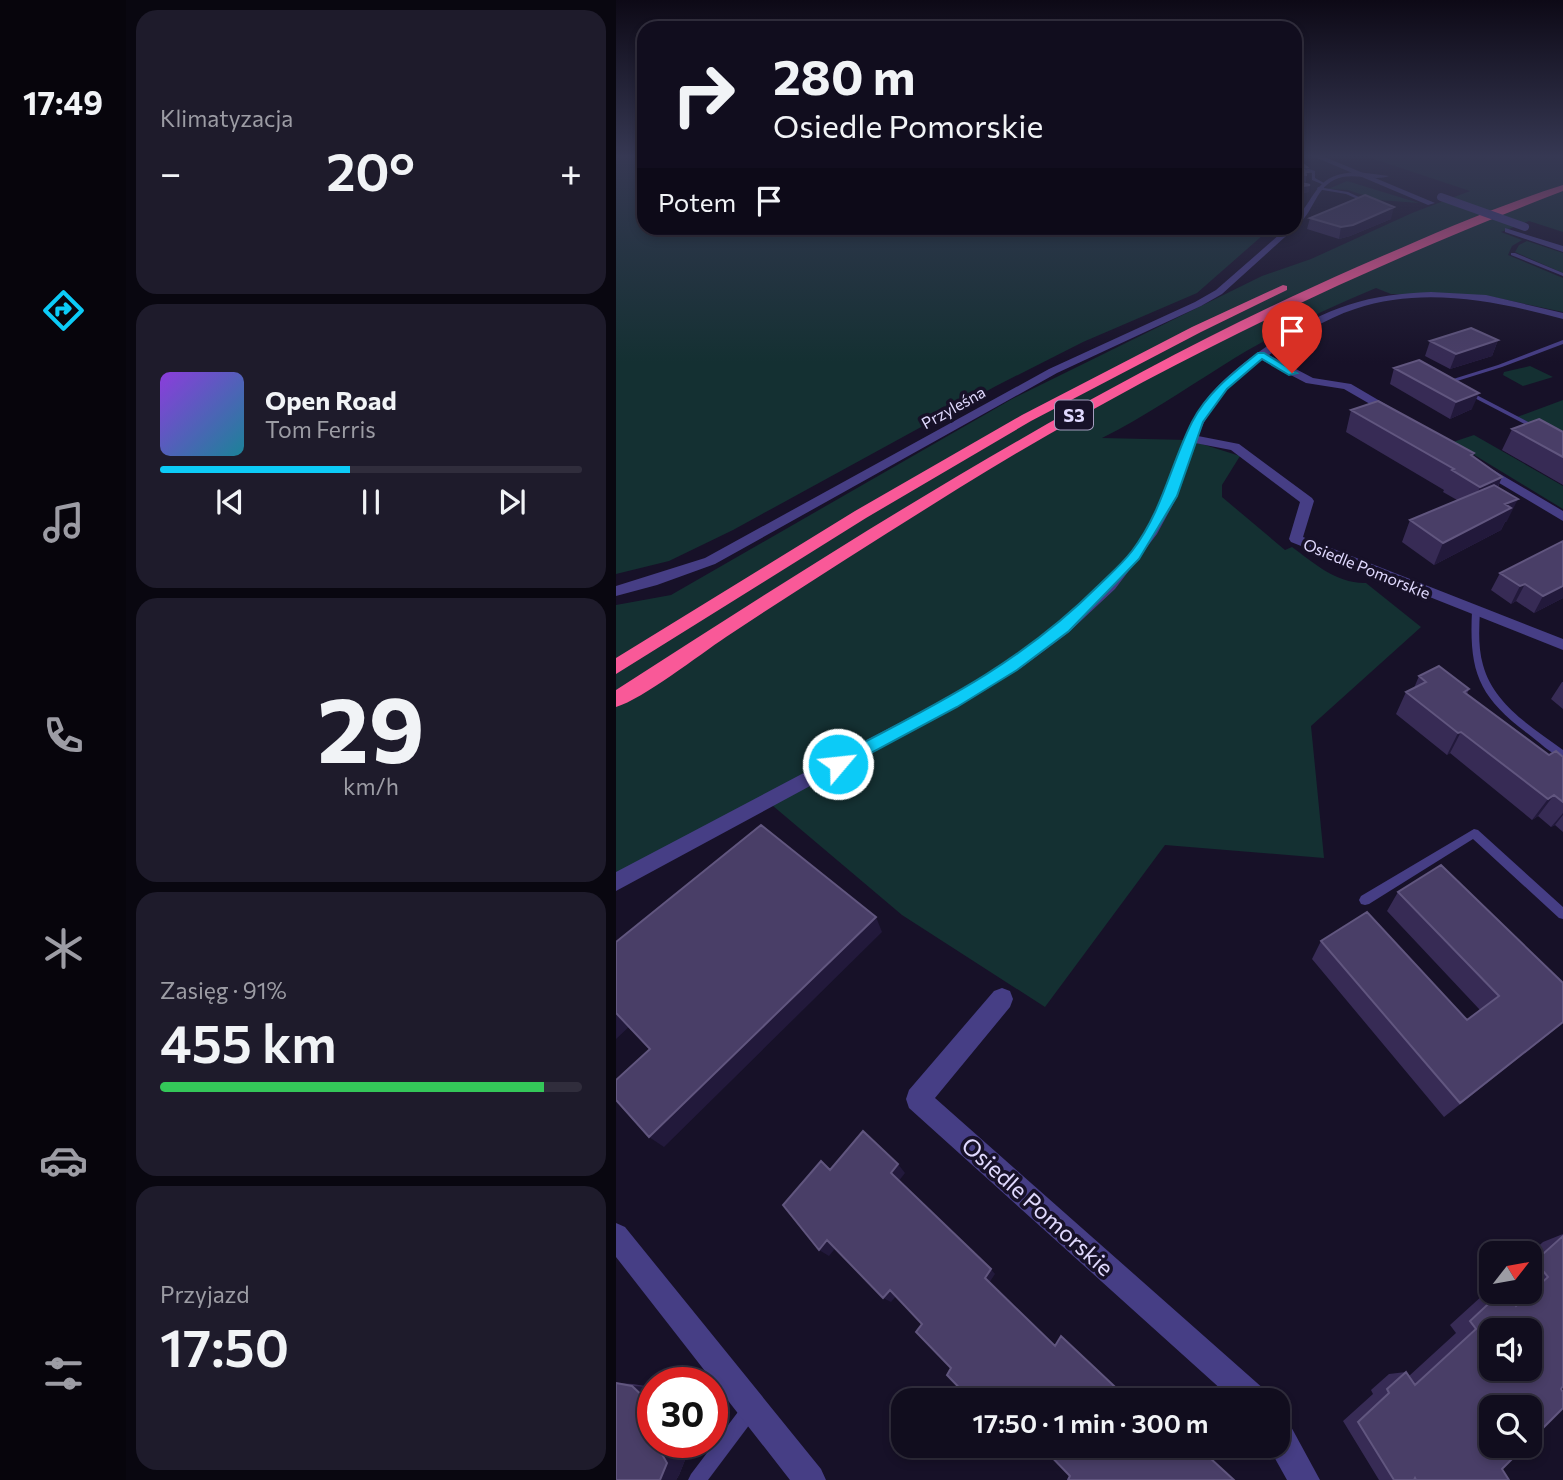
<!DOCTYPE html>
<html lang="pl">
<head>
<meta charset="utf-8">
<style>
	body { margin:0; font-family:Commissioner,sans-serif; background:#1e1b2b; color:#f1f3f6; height:100vh; display:flex; flex-direction:column; font-size:26px; white-space:nowrap }
	* { box-sizing:border-box; margin:0 }
	p { font-size:23px; color:#9c9ca4 }
	.icon { flex:none; width:38px; height:38px; fill:none; stroke:currentColor; stroke-width:2; stroke-linecap:round; stroke-linejoin:round }
	.map { position:relative; flex:1; overflow:hidden }
	.details { display:flex; flex-direction:column; gap:10px; padding:10px; background:#090710; width:490px }
	.details>* { flex:none }
	.hud { position:absolute; left:21px; top:21px; width:665px; height:214px; border-radius:21px; box-shadow:0 4px 10px #0003,0 0 0 2px #302d3c; background:#110d1e; color:#f1f3f6; overflow:hidden }
	.needle { width:46px; rotate:59deg }
	.buttons { position:absolute; left:863px; top:1241px; display:grid; gap:14px }
	.buttons a { display:grid; place-items:center; width:63px; height:63px; border-radius:14px; background:#110d1e; box-shadow:0 4px 10px #0003,0 0 0 2px #302d3c; font-size:35px }
	.speed { position:absolute; left:21px; top:1367px; display:flex; gap:14px; font-size:35px; font-weight:700; text-align:center }
	.speed>* { display:grid; place-content:center; width:91px; height:91px; border-radius:50%; background:#110d1e; box-shadow:0 4px 10px #0003,0 0 0 2px #302d3c; line-height:1 }
	.speed .limit { border:10px solid #d22; background:#fff; color:#111 }
	.pin { position:absolute; display:grid; place-items:center; width:60px; height:60px; color:#fff; margin:-72px -30px; border-radius:50% 50% 50% 0; rotate:-45deg; box-shadow:0 0 7px #0007 }
	.pin .icon { rotate:45deg }
	.me { position:absolute; width:77px; margin:-38px; rotate:62deg; stroke-linejoin:round; filter:drop-shadow(0 0 5px #0008) }
	.turn { display:flex; align-items:center; gap:24px; height:147px; padding:0 21px; font-size:32px }
	.turn .icon { width:91px; height:91px; stroke-width:2.5 }
	.turn b { display:block; font-size:49px; line-height:60px }
	.then { display:flex; align-items:center; height:66px; padding:0 21px; background:#0003; gap:14px; font-size:26px }
	.big { font-size:52px; font-weight:600; line-height:1.1 }
	.details .widget { flex:1; display:flex; flex-direction:column; justify-content:center; gap:10px; min-width:0; padding:0 24px; border-radius:21px; background:#1e1b2b }
	.details .dial { align-items:center; gap:0 }
	.dial b { font-size:91px; line-height:1 }
	.song { display:flex; align-items:center; gap:21px }
	.cover { width:84px; height:84px; border-radius:10px; background:linear-gradient(135deg,hsl(270 70% 55%),hsl(190 70% 35%)) }
	.played { height:7px; border-radius:4px; background:linear-gradient(90deg,#0ccbf7 45%,#302d3c 45%) }
	.keys { display:flex; justify-content:space-around; direction:ltr }
	.heat { display:flex; justify-content:space-between; align-items:center; font-size:38px; direction:ltr }
	.charge { height:10px; border-radius:5px; background:linear-gradient(90deg,#34c759 91%,#302d3c 0) }
	.trip { position:absolute; left:275px; top:1388px; width:399px; height:70px; border-radius:21px; background:#110d1e; box-shadow:0 4px 10px #0003,0 0 0 2px #302d3c; font-weight:600; line-height:70px; text-align:center }
	main { display:flex; flex:1; min-height:0 }
	.tabs { display:flex; flex-direction:column; width:126px; justify-content:space-around; align-items:center; background:#07050c; color:#9c9ca4 }
	.tabs .icon { width:49px; height:49px }
	.tabs .on { color:#0ccbf7 }
	.tabs b { font-size:32px; color:#f1f3f6 }
	.map>svg:first-child { display:block }
	.green { fill:#143032 }
	.lines { fill:none; stroke-linecap:round; stroke-linejoin:round }
	.service { fill:#463e85; fill-rule:evenodd }
	.minor { fill:#463e85; fill-rule:evenodd }
	.tertiary { fill:#463e85; fill-rule:evenodd }
	.motorway { fill:#f95998; fill-rule:evenodd }
	.tertiary-bridge { stroke:#463e85; stroke-width:8 }
	.wall { fill:#372b55 }
	.shaded-wall { fill:#22193b }
	.building { fill:#493e67; stroke:#61567f; stroke-width:2; fill-rule:evenodd }
	.route { fill:#0ccbf7; stroke:#0884a1; stroke-width:2 }
	.labels { text-anchor:middle; dominant-baseline:central; stroke-width:7; stroke-linejoin:round; paint-order:stroke }
	.far-street-label { font-size:16px; fill:#e0d9fe; stroke:#171128 }
	.shield { fill:#171128; stroke:#a49dbe; stroke-width:2 }
	.shield-label { font-size:18px; font-weight:bold; fill:#e0d9fe }
	.near-street-label { font-size:23px; fill:#e0d9fe; stroke:#171128 }
</style>
</head>
<body>
<main>
<nav class="tabs">
<b>17:49</b>
<svg class="icon on" aria-label="directions" viewBox="0 0 24 24"><path d="M12 3l9 9-9 9-9-9zM9 14v-3h6M13 9l2 2-2 2"/></svg>
<svg class="icon" aria-label="music" viewBox="0 0 24 24"><path d="M9 18V5l10-2v13"/><circle cx="6" cy="18" r="3"/><circle cx="16" cy="16" r="3"/></svg>
<svg class="icon" aria-label="phone" viewBox="0 0 24 24"><path d="M5 4h4l2 5-3 2q2 4 5 5l2-3 5 2v4C11 20 4 13 5 4z"/></svg>
<svg class="icon" aria-label="climate" viewBox="0 0 24 24"><path d="M12 3v18M4 7l16 10M4 17L20 7"/></svg>
<svg class="icon" aria-label="car" viewBox="0 0 24 24"><path d="M5 17H2v-5l4-1 3-4h7l3 4 3 1v5h-3M9 17h6M6 11h13"/><circle cx="7" cy="17" r="2"/><circle cx="17" cy="17" r="2"/></svg>
<svg class="icon" aria-label="filters" viewBox="0 0 24 24"><path d="M4 7h16M4 17h16"/><circle cx="9" cy="7" r="2"/><circle cx="15" cy="17" r="2"/></svg>
</nav>
<section class="details">
<div class="widget"><p>Klimatyzacja</p>
<div class="heat"><a>−</a><b class="big">20°</b><a>+</a></div>
</div>
<div class="widget">
<div class="song"><i class="cover"></i><div><b>Open Road</b><p>Tom Ferris</p></div></div>
<div class="played"></div>
<div class="keys"><svg class="icon" aria-label="previous" viewBox="0 0 24 24"><path d="M18 5L8 12l10 7zM5 5v14"/></svg><svg class="icon" aria-label="pause" viewBox="0 0 24 24"><path d="M8 5v14M16 5v14"/></svg><svg class="icon" aria-label="next" viewBox="0 0 24 24"><path d="M6 5l10 7-10 7zM19 5v14"/></svg></div>
</div>
<div class="widget dial"><b>29</b><p>km/h</p></div>
<div class="widget"><p>Zasięg · 91%</p><b class="big">455 km</b><div class="charge"></div></div>
<div class="widget"><p>Przyjazd</p><b class="big">17:50</b></div>
</section>
<div class="map">
<svg width="947" height="1480" viewBox="0 0 947 1480">
	<rect width="100%" height="100%" fill="#171128"/>
	<path class="green" d="M0 155H28V228H655L581 293 467 342 380 386 117 530 53 561 0 574Z
		M746 155H947V232L913 221 885 232 906 240 896 246 892 255 947 278V312L872 296 775 294 760 288C707 310 655 335 606 366 566 391 528 417 486 438L573 440 624 456 606 485V497L669 550 676 547C698 563 721 584 750 583L805 627 695 726 708 858 549 845 429 1007 286 915 150 800 0 881V605L55 595 396 399 646 276 695 259 796 213 854 191Z
		M731 181 803 203 762 200 732 190 712 189Z
		M911 241 947 253V273L899 252 903 245Z
		M914 366 937 377 907 386 887 375 888 372Z
		M947 400V439L901 417Z
		M858 435 947 486V509L837 442Z"/>
	<g class="lines">
		<path class="service" d="M690 168 699 171V178L708 183V185L696 180V173L689 170Z
			M702 187 732 192 756 203 753 204 730 194 701 189Z
			M895 253H899L947 273V276L895 255Z
			M947 340V344L886 367 841 381 851 390 922 427V429H918L847 392 834 380 882 365Z
			M860 608 864 611C863 629 862 648 867 665 878 705 916 727 947 750V759C934 753 923 742 911 733 862 696 853 671 856 611Z
			M858 829 862 830 947 907V919L943 918 857 839 753 904 749 905 745 904 743 900 745 896Z
			M134 1402 140 1404 142 1410 140 1416 92 1480H72L75 1474 128 1404Z"/>
		<path class="minor" d="M742 172 773 176C757 182 735 171 718 180 698 190 697 216 679 226V220C703 193 699 174 742 172Z
			M671 228H679L606 294 585 306 441 373 99 564 41 585 0 596V586L89 558 433 369 579 302 600 290Z
			M815 292 870 295 947 313V319C879 301 808 286 739 309 708 319 680 338 653 355L697 378 735 384 781 411V415H773L728 389 690 383 646 360C617 380 595 403 582 436L623 444 696 498 698 501 687 537 947 639V650L675 542 673 539 684 502 615 450 579 443 561 497 541 534 499 589 452 633 405 668 329 713 0 891V872C80 830 159 788 239 746 308 710 378 674 440 627 484 593 524 549 547 498 561 468 566 438 583 410 608 368 685 320 732 305 759 296 787 293 815 292Z
			M867 464 947 511V521L863 471V465Z
			M386 988 394 991 397 999 394 1007 319 1098 649 1390 654 1400H617L293 1108 290 1099 293 1090 378 991Z
			M0 1223 9 1227 205 1469 210 1480H174L0 1257Z
			M662 1419 673 1423 704 1480H671L652 1446H662Z"/>
		<path class="tertiary" d="M694 155H704L819 203 812 205Z
			M889 228 947 246V252L889 232Z"/>
		<path class="motorway" d="M947 185V191C737 272 535 369 343 488 265 537 187 586 110 637 83 655 27 699 0 707V690C239 536 480 382 741 267 808 238 877 207 947 185Z
			M667 285 671 286V290L585 332 415 421 250 518 0 674V658L239 511 406 415 576 327Z"/>
		<path class="tertiary-bridge" d="M825 197 909 227"/>
	</g>
	<path class="wall" d="M679 155 685 162 691 171 690 182 681 181 693 192 679 194Z
		M694 218 775 219 734 236 723 239 691 229Z
		M882 340 876 356 834 369 809 356 814 341Z
		M778 368 856 409 834 419 774 384Z
		M735 410 858 453 857 456 886 477 882 487 891 521 889 522 885 530 818 565 786 542 794 520 841 500 827 492 828 490 730 432Z
		M896 429 947 432V485L886 450Z
		M884 573 947 598 918 613 900 601 895 604 875 590Z
		M803 676 853 689 851 694 933 755 947 757V832L939 825 935 827 922 816 916 820 834 753 831 755 780 714 790 692 798 688Z
		M946 682H947V709L935 699Z
		M782 892 947 1023 828 1117 696 959 705 941 851 1020 864 1010 771 911Z
		M947 1234V1386L886 1469 893 1480H763L727 1421 757 1394 755 1390 773 1374 790 1372 793 1376 840 1333 834 1325 867 1295 881 1292H889L893 1297 899 1292H914V1254L927 1242Z
		M0 1383 17 1384 35 1387 37 1388V1442H58L69 1460 63 1475 60 1480H0Z
		M569 1446H581L618 1480H451L453 1476 567 1451Z"/>
	<path class="shaded-wall" d="M691 167 690 172H692L690 178 691 175H685L684 168Z
		M694 185 693 192 679 194V187Z
		M778 207 775 219 734 236 723 239 725 227Z
		M882 340 876 356 834 369 840 354Z
		M863 393 856 409 834 419 840 402Z
		M886 477 876 499 854 509 864 487Z
		M902 499 891 521 889 522 885 530 818 565 827 543 889 504Z
		M909 584 900 601 895 604 904 586Z
		M947 586V598L918 613 927 596Z
		M845 732 834 753 831 755 842 733Z
		M938 795 922 816 916 820 932 799Z
		M947 813V815L939 825 935 827Z
		M260 917 266 932 48 1147 33 1137Z
		M0 1013 15 1025 0 1039Z
		M282 1164 289 1173 282 1182 275 1173Z
		M211 1240 221 1246 213 1256 203 1250Z
		M375 1269 379 1274 373 1283 369 1278Z
		M274 1290 282 1294 275 1302 267 1298Z
		M16 1386 35 1387 37 1388V1438L34 1433Z
		M39 1442H58L69 1460 63 1475 60 1480H44Z"/>
	<path class="building" d="M679 155 686 158 683 161 691 167 684 168 692 172 685 173 691 175 679 174Z
		M679 181 694 185 679 187Z
		M749 195 778 207 737 225 725 227 694 218Z
		M855 328 882 340 840 354 814 341Z
		M803 360 863 393 840 402 778 368Z
		M762 401 858 453 855 455 886 477 864 487 836 470 838 469 735 410Z
		M923 419 947 432V457L896 429Z
		M878 485 902 499 889 504 895 508 827 543 794 520Z
		M947 541V586L927 596 909 584 904 586 884 573Z
		M823 666 853 689 848 692 933 755 940 751 947 757V802L938 795 932 799 845 732 842 733 790 692 810 682 803 676Z
		M145 825 260 917 33 1137 0 1100V1080L34 1049 0 1013V942Z
		M825 865 947 983V1022L844 1103 705 941 751 912 851 1020 883 996 782 892Z
		M247 1131 282 1164 275 1173 375 1269 369 1278 439 1346 445 1336 513 1400H355L331 1375 335 1368 300 1332 306 1324 274 1290 267 1298 211 1240 203 1250 167 1205 205 1161 214 1170Z
		M947 1236V1386L945 1389 947 1392V1408L914 1441V1407H875V1446H909L886 1469 893 1480H800L799 1478 798 1480H778L742 1422 773 1393 771 1389 790 1372 799 1385 860 1329 854 1321 885 1292H889L900 1306 932 1277 919 1261ZM875 1330H914V1368H875Z
		M0 1383 16 1386 31 1400 36 1421 34 1433 37 1438V1442H39L51 1463 44 1480H0Z
		M425 1446H561L570 1454 574 1446H581L618 1480H452L454 1476Z"/>
	<linearGradient id="sky" x2="0" y2="1"><stop stop-color="#0d0916"/><stop offset="0.43" stop-color="#363853"/><stop offset="1" stop-color="#363853" stop-opacity="0"/></linearGradient>
	<rect width="947" height="363" fill="url(#sky)"/>
	<path class="route" d="M642 353H648L681 373 673 375 646 359 611 389 587 422 561 496 523 559 453 631 401 670 341 707 227 768H216V759C315 707 402 666 482 586 493 575 506 564 516 551 547 510 554 466 576 422 591 393 617 373 642 353Z"/>
	<g class="labels">
		<g class="far-street-label">
			<text transform="translate(337 407) rotate(-29)">Przyleśna</text>
			<text transform="translate(751 568) rotate(22)">Osiedle Pomorskie</text>
		</g>
		<rect class="shield" x="439" y="400.5" width="38" height="29" rx="5"/>
		<g class="shield-label">
			<text x="458" y="415">S3</text>
		</g>
		<g class="near-street-label">
			<text transform="translate(422 1206) rotate(42)">Osiedle Pomorskie</text>
		</g>
	</g>
</svg>
<div class="buttons">
<a><svg class="needle" viewBox="-14 -14 28 28"><path d="M0-13l5 13h-10z" fill="#e53935"/><path d="M0 13l5-13h-10z" fill="#9c9ca4"/></svg></a>
<a><svg class="icon" aria-label="sound" viewBox="0 0 24 24"><path d="M4 9h4l5-4v14l-5-4H4zM17 9q2 3 0 6"/></svg></a>
<a><svg class="icon" aria-label="search" viewBox="0 0 24 24"><circle cx="10" cy="10" r="6"/><path d="M15 15l6 6"/></svg></a>
</div>
<div class="speed"><div class="limit">30</div></div>
<div class="pin" style="left:676px;top:373px;background:#d93025"><svg class="icon" aria-label="arrive" viewBox="0 0 24 24"><path d="M6 21V4h12l-3 4 3 4H6"/></svg></div>
<svg class="me" style="left:222px;top:764px" viewBox="-20 -20 40 40"><circle r="17" fill="#0ccbf7" stroke="#fff" stroke-width="3"/><path d="M0-11L8 9 0 5-8 9z" fill="#fff"/></svg>
<div class="trip">17:50 · 1 min · 300 m</div>
<div class="hud">
<div class="turn"><svg class="icon" aria-label="right" viewBox="0 0 24 24"><path d="M7 20v-9h11M14 6l5 5-5 5"/></svg><div><b>280 m</b>Osiedle Pomorskie</div></div>
<div class="then">Potem<svg class="icon" aria-label="arrive" viewBox="0 0 24 24"><path d="M6 21V4h12l-3 4 3 4H6"/></svg></div>
</div>
</div>
</main>
</body>
</html>
